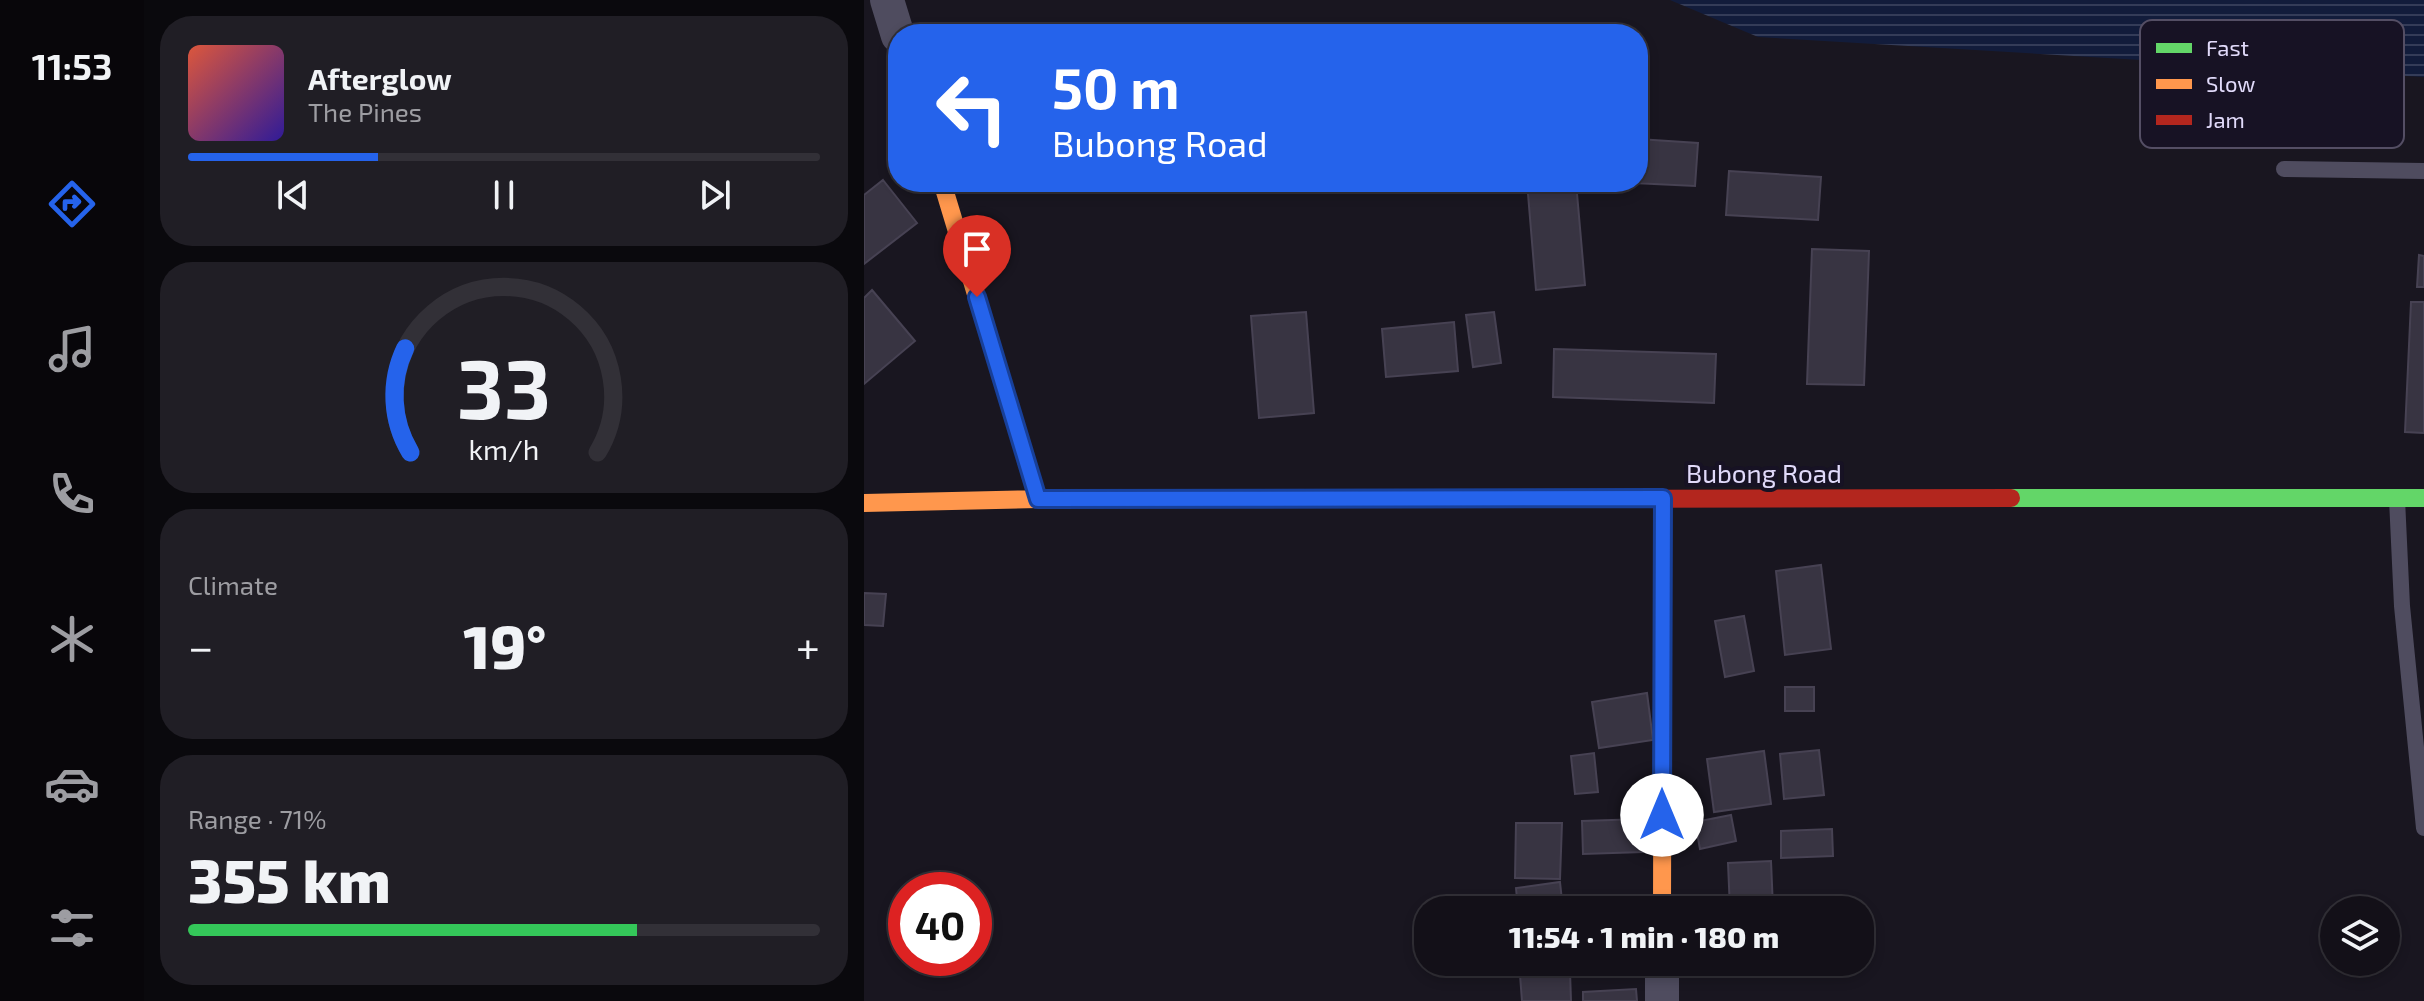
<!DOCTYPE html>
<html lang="en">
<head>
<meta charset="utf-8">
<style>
	body { margin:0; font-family:"Exo 2",sans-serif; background:#201e25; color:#f1f3f6; height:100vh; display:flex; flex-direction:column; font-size:30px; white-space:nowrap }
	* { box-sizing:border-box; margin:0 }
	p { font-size:26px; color:#9d9da2 }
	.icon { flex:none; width:44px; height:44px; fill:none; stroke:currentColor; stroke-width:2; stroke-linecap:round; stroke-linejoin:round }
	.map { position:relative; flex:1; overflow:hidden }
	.panel { display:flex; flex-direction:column; gap:16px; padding:16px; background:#0a090d; width:720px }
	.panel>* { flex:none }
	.hud { position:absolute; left:24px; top:24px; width:760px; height:168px; border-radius:32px; box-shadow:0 4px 12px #0003,0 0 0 2px #323037; background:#2563eb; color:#fff; overflow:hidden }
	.tools { position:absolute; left:1456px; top:896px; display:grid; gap:16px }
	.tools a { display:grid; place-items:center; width:80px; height:80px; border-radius:50%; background:#131018; box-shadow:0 4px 12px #0003,0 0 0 2px #323037; font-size:40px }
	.speed { position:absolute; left:24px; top:872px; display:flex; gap:16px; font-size:40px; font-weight:700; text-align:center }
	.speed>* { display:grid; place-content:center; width:104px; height:104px; border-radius:50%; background:#131018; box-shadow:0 4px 12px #0003,0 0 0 2px #323037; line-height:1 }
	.speed .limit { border:12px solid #d22; background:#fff; color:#111 }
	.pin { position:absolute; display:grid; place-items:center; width:68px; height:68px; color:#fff; margin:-82px -34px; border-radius:50% 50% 50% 0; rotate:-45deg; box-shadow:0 0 8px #0007 }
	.pin .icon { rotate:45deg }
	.me { position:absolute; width:88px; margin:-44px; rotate:0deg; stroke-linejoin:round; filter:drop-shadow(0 0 6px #0008) }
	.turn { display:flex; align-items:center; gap:28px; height:168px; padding:0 32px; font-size:36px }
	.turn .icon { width:104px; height:104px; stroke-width:2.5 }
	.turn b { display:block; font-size:56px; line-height:68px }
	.big { font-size:60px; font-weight:800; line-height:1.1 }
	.panel .card { flex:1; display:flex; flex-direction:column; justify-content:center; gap:12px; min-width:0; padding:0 28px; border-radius:32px; background:#201e25 }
	.panel .dial { align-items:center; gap:0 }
	.dial svg { height:208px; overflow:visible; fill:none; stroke:#323037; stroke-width:7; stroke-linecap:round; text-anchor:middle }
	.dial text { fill:#f1f3f6; stroke:none }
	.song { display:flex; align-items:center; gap:24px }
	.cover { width:96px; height:96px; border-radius:12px; background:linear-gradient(135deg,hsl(10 70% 55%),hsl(250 70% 35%)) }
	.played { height:8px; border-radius:4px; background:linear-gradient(90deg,#2563eb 30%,#323037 30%) }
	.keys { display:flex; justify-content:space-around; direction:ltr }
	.heat { display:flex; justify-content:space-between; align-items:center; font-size:44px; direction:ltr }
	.charge { height:12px; border-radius:6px; background:linear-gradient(90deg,#34c759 71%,#323037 0) }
	.trip { position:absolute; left:550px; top:896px; width:460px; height:80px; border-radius:32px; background:#131018; box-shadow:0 4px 12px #0003,0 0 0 2px #323037; font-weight:800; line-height:80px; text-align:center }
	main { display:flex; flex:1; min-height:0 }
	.dock { display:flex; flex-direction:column; width:144px; justify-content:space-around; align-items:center; background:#08060a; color:#9d9da2 }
	.dock .icon { width:56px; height:56px }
	.dock .selected { color:#2563eb }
	.dock b { font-size:36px; color:#f1f3f6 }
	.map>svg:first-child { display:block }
	.water { fill:url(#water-rules) }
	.building { fill:#383442; stroke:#474253; stroke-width:2 }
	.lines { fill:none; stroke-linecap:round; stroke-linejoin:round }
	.lane { stroke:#4f4c5f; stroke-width:16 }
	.street { stroke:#4f4c5f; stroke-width:34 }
	.fast { stroke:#63d668; stroke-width:18 }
	.slow { stroke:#ff974d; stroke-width:18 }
	.jam { stroke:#b3261e; stroke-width:18 }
	.route-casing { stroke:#184099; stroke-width:20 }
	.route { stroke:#2563eb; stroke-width:14 }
	.labels { text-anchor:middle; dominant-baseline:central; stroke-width:8; stroke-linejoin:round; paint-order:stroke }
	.street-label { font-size:26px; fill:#e1dafa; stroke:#171224 }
	.key { fill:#171224; stroke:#544e64; stroke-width:2 }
	.key-label { font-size:22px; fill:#e1dafa }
</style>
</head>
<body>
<main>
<nav class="dock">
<b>11:53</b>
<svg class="icon selected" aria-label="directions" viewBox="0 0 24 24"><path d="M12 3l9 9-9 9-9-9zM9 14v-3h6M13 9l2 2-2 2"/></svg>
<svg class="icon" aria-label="music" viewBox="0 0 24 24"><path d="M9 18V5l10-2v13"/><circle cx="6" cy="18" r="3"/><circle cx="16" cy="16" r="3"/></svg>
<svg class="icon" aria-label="phone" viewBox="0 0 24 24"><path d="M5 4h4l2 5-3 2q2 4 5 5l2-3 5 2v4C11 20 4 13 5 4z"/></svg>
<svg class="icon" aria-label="climate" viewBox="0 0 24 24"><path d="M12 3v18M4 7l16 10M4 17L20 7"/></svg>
<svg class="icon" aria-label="car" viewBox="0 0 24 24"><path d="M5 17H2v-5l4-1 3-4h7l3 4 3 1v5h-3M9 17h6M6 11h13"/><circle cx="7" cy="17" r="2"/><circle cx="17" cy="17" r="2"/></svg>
<svg class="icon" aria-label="filters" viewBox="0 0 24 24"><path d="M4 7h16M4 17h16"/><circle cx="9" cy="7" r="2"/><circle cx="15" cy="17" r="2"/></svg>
</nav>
<section class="panel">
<div class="card">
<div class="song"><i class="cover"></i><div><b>Afterglow</b><p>The Pines</p></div></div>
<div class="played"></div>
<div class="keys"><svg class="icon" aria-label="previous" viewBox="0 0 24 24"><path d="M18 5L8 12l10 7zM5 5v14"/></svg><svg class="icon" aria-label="pause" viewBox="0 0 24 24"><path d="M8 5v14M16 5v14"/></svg><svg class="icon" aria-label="next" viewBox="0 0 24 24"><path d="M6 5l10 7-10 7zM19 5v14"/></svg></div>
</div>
<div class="card dial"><svg viewBox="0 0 100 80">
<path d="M14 69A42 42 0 1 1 86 69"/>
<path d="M14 69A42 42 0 0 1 12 29" stroke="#2563eb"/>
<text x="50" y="56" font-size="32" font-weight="700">33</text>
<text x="50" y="72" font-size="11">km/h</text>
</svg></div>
<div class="card"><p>Climate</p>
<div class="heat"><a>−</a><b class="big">19°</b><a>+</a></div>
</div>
<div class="card"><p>Range · 71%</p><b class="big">355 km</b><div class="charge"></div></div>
</section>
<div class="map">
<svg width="1560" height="1001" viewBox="0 0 1560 1001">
	<defs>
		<pattern id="water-rules" width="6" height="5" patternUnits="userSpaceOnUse" patternTransform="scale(2)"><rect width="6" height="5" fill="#121c3b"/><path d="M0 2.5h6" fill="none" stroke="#343c58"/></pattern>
	</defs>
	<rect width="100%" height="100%" fill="#191620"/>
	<path class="water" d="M806 0H1560V77L894 37Z"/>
	<path class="building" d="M587 25 654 34H586Z
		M774 139 834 143 831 186 769 183 774 182Z
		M865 171 957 177 954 220 862 215Z
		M19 180 53 223 0 264V195Z
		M663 182H712L721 285 672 290Z
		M948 249 1005 251 1000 385 943 384Z
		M1555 255 1560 256V287H1553Z
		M8 290 51 341 0 384V298Z
		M1547 302H1560V433L1541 432Z
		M442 312 450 413 395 418 387 316Z
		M630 312 637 363 609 367 602 315Z
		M590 322 594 371 522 377 518 329Z
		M690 349 852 354 850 403 689 397Z
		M957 565 967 649 921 655 912 571Z
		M0 593 22 594 19 626 0 625Z
		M880 616 890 671 861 677 851 621Z
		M921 687H950V711H921Z
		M783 693 789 740 735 748 728 702Z
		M955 750 960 795 920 799 916 754Z
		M900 751 907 804 850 812 843 759Z
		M730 753 734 792 711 794 707 756Z
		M867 815 872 841 836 849 831 822Z
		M778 819 779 852 719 854 718 821Z
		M652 823H698L696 879 651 878Z
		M968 829 969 856 917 858V831Z
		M907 861 909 908 866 910 864 863Z
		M696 882 699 910H654L652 888Z
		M651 962H711V965L651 966Z
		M829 962H898V968L830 970Z
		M926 962H958V967L926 968Z
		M706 971 707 1001H658L656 975Z
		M772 989 773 1001H719V992Z"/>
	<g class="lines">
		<path class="lane" d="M1420 169 1560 171
			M1533 499 1538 606 1560 828"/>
		<path class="street" d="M23 0 34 36
			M798 1001V962"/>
		<path class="fast" d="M1147 498H1560"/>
		<path class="slow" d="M78 182 174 499
			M0 503 174 499H626
			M798 910 799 498"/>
		<path class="jam" d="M626 499 1147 498"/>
	</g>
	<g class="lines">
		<defs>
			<path id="route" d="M113 297 174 499 799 498 798 815"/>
		</defs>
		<use href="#route" class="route-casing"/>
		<use href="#route" class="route"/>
	</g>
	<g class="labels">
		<g class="street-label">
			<text x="900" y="472">Bubong Road</text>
		</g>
	</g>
	<rect x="1276" y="20" width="264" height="128" rx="12" class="key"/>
	<rect x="1292" y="43" width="36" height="10" fill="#63d668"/>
	<rect x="1292" y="79" width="36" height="10" fill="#ff974d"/>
	<rect x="1292" y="115" width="36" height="10" fill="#b3261e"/>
	<g class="key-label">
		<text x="1342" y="56">Fast</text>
		<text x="1342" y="92">Slow</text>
		<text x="1342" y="128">Jam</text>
	</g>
</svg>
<div class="tools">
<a><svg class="icon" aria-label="layers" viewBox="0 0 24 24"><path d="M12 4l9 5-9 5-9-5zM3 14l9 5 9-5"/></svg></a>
</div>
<div class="speed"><div class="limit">40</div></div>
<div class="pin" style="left:113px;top:297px;background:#d93025"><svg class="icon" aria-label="arrive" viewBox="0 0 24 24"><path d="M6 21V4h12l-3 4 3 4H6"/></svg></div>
<svg class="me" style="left:798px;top:815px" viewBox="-20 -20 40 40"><circle r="19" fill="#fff"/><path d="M0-13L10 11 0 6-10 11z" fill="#2563eb"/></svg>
<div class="trip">11:54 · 1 min · 180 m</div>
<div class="hud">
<div class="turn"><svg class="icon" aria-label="left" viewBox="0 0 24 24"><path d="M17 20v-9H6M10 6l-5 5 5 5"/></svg><div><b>50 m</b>Bubong Road</div></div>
</div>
</div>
</main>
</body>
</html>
